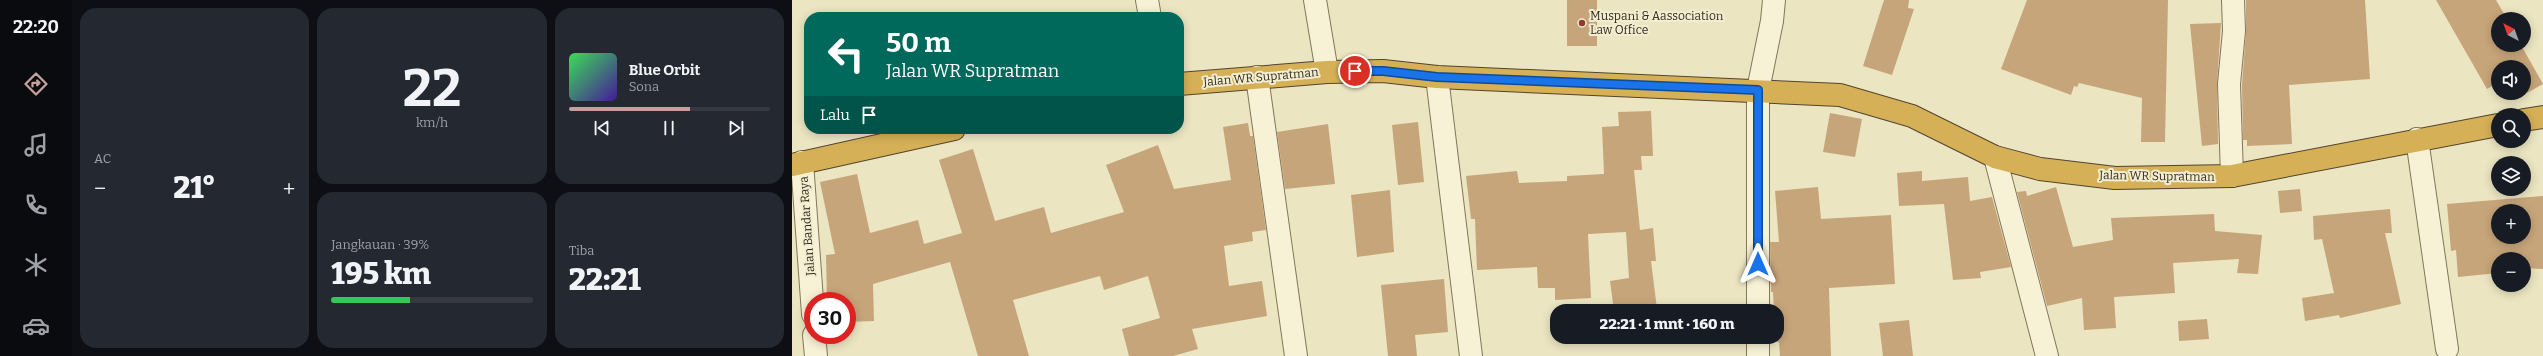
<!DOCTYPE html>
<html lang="id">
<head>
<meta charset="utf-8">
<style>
	body { margin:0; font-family:Bitter,serif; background:#242831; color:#f1f3f6; height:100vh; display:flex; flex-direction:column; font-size:15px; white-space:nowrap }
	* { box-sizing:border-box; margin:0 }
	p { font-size:13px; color:#9ea1a6 }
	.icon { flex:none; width:22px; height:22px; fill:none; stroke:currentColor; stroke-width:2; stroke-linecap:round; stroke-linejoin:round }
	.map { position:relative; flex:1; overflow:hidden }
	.side { display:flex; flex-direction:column; gap:8px; padding:8px; background:#0d0f14; width:720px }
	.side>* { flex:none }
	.banner { position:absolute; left:12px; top:12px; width:380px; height:122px; border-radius:16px; box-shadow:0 2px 10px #0003; background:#00695c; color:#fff; overflow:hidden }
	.needle { width:26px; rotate:319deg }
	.buttons { position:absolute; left:1699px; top:12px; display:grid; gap:8px }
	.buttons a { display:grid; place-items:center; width:40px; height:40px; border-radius:50%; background:#171b24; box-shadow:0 2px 10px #0003; font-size:20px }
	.speed { position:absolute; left:12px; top:292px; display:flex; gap:8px; font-size:20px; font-weight:700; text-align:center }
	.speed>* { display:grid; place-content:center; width:52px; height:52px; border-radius:50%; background:#171b24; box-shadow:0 2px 10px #0003; line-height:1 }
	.speed .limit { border:6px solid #d22; background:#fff; color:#111 }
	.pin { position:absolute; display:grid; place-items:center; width:34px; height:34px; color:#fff; margin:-17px; border:2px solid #fff; border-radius:50%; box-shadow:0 1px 4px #0007 }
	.me { position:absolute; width:44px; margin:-22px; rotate:0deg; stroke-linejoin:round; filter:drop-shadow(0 0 3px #0008) }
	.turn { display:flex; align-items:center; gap:14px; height:84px; padding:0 16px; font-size:18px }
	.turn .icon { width:52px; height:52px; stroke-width:2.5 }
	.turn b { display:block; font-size:28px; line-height:34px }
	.then { display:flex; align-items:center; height:38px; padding:0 16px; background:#0003; gap:8px; font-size:15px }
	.big { font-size:30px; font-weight:800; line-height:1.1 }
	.side .card { flex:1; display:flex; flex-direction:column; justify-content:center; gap:6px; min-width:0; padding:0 14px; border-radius:16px; background:#242831 }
	.side .dial { align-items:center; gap:0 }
	.dial b { font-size:52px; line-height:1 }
	.song { display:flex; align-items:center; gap:12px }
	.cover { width:48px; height:48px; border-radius:6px; background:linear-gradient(135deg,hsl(130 70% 55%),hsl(260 70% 35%)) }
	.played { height:4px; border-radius:2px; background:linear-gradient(90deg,#c5a09c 60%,#363941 60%) }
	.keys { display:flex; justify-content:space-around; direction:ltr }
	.heat { display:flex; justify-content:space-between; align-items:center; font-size:22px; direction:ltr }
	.charge { height:6px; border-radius:3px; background:linear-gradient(90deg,#34c759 39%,#363941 0) }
	.side .tiles { flex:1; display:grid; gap:8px; grid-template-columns:repeat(3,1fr) }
	.card:first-child { grid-row:span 2 }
	.trip { position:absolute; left:758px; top:304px; width:234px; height:40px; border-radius:16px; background:#171b24; box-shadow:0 2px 10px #0003; font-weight:800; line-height:40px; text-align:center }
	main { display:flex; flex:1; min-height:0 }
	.dock { display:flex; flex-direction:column; width:72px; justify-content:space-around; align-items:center; background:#090b0e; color:#9ea1a6 }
	.dock .icon { width:28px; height:28px }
	.dock .current { color:#c5a09c }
	.dock b { font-size:18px; color:#f1f3f6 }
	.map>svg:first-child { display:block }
	.building { fill:#c7a57a; fill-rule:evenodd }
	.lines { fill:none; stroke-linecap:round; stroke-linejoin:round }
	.minor-casing { stroke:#84765a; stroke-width:24 }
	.highway-casing { stroke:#52442f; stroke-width:24 }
	.minor { stroke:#f7f1d5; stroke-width:22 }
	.highway { stroke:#d6b057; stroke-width:22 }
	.route-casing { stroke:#114b97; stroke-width:10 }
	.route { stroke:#1a73e8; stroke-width:7 }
	.poi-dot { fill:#903b2e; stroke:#f3eed1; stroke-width:1.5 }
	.labels { text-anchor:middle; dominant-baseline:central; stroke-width:4; stroke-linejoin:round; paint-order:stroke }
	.poi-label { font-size:12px; fill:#352c1e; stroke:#f3eed1; text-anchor:start }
	.street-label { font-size:12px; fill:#352c1e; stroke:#f3eed1 }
</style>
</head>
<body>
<main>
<nav class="dock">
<b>22:20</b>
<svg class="icon current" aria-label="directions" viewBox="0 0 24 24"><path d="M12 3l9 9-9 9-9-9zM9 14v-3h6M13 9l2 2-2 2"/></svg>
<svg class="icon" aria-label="music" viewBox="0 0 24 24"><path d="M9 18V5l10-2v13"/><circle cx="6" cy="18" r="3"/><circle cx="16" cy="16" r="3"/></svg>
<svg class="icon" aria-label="phone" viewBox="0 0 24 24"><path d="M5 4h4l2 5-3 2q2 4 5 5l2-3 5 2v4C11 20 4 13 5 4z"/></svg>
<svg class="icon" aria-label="climate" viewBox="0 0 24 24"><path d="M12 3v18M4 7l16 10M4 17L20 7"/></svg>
<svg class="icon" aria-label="car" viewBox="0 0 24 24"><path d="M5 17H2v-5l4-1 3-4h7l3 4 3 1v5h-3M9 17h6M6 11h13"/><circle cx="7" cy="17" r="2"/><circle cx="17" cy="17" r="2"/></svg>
</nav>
<section class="side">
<div class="tiles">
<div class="card"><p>AC</p>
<div class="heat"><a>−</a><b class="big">21°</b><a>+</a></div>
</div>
<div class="card dial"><b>22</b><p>km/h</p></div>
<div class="card">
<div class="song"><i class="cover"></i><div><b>Blue Orbit</b><p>Sona</p></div></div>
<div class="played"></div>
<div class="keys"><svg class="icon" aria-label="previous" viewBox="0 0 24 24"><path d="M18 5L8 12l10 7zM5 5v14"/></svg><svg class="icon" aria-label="pause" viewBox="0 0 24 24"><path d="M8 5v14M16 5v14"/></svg><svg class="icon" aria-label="next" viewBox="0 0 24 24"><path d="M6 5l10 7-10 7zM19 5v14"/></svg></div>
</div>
<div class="card"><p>Jangkauan · 39%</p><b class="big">195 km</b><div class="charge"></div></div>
<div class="card"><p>Tiba</p><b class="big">22:21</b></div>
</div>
</section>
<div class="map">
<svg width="1751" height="356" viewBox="0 0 1751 356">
	<rect width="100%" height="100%" fill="#ebe5c2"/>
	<path class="building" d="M775 0H805V46H775Z
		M1092 0H1117L1116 8 1122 9 1100 75 1071 66Z
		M1235 0H1376L1373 142H1349L1350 98 1287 83 1285 87 1282 86 1279 95 1209 69Z
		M1454 0H1573L1578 79 1497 85 1500 144 1455 146V140H1451L1450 84 1454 32Z
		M1644 0H1704L1715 19H1706V45H1729L1751 84 1726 98 1723 93H1732V67H1706V83L1695 89Z
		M1429 23 1425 84 1426 144 1410 146 1398 24Z
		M859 111 861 156H849L850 170H842L848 230 861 228 864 261H859L865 309 822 311 818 281 837 278 834 232 796 234 799 298 763 300V288H746L745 267 685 270 683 219H679L674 176 725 171 727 183 775 181V176L812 174 810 127 827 126 826 112Z
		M1038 113 1070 119 1063 157 1031 152Z
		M626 122 632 182 606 185 600 125Z
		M456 123 458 136H461L474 230 460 232 461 241 432 246 437 286 470 281 475 316 400 329 406 349 381 356H337L330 329 368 318 356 276 312 290 308 276 221 300 237 356H186L158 262 81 284 82 321 55 322V301H35L34 255 43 254 28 182 65 174 78 233 126 220 132 244 170 233 147 160 181 149 203 221 252 207 259 233 332 212 314 165 366 145 382 189 439 180 431 127Z
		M536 124 543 184 493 189 485 132Z
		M1130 171V181L1176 177 1178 201 1200 197 1219 267 1188 272 1189 278 1161 280 1152 204 1107 206 1105 173Z
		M1026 187 1029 219 1099 215 1103 284 1037 288 1039 356H988L987 342H983L982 337H985V311H982L981 292H979L978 242H987L983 191Z
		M1264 187 1281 247 1321 240 1319 218 1422 214 1423 231 1470 235 1466 274 1445 273 1447 259 1381 263 1383 293 1322 297 1324 328 1292 330 1290 298 1255 306 1225 192 1234 191 1235 196Z
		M1508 189 1510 211 1488 213 1486 191Z
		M598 190 602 252 565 257 559 195Z
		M1751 196V269L1732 268V259H1706V273L1666 277 1664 250 1659 251 1655 204ZM1706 211H1732V237H1706Z
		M1598 209 1600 233H1593L1609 304 1548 318 1547 315 1513 321 1510 298 1542 293 1530 239 1522 240 1521 216Z
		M652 279 656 332 623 335 625 356H596L589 285Z
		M1415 319 1417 339 1387 341 1386 321Z
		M1117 320 1121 356H1091L1087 323Z"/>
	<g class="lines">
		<defs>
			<path id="minor" d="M355 0 358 17
				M523 0 535 72
				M465 77 504 356
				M645 77 679 356
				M1625 139 1655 349
				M1203 157 1255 356
				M10 162 21 314
				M1440 176 1437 84 1442 31 1441 0
				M966 311V90L980 21 982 0
				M22 335 24 356
				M966 356V337"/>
			<path id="highway" d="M387 84 535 72 591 71 645 77 1048 95 1120 116 1203 157 1248 169 1323 178 1440 176 1706 125
				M1732 120 1751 117
				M0 165 162 129"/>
		</defs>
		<use href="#minor" class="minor-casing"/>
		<use href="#highway" class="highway-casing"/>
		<use href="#minor" class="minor"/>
		<use href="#highway" class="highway"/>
	</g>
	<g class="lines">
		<defs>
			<path id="route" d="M563 71H591L645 77 966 90V264"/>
		</defs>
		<use href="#route" class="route-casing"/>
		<use href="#route" class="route"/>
	</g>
	<circle class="poi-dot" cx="790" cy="23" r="4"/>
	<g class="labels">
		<g class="poi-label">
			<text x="798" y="16">Muspani &amp; Aassociation<tspan x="798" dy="14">Law Office</tspan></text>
		</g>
		<g class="street-label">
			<text transform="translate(469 77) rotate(-5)">Jalan WR Supratman</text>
			<text transform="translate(1365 176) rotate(1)">Jalan WR Supratman</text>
			<text transform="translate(15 226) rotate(-94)">Jalan Bandar Raya</text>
		</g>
	</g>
</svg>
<div class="buttons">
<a><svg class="needle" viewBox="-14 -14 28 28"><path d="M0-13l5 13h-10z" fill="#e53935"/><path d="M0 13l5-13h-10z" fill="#9ea1a6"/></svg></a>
<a><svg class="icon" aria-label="sound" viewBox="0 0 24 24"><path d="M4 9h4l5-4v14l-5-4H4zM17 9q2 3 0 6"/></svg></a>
<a><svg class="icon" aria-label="search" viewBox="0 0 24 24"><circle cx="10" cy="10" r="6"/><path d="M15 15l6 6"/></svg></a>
<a><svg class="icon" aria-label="layers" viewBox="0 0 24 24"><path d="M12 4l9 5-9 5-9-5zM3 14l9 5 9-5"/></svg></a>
<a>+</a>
<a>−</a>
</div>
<div class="speed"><div class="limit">30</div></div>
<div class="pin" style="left:563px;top:71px;background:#d93025"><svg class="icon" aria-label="arrive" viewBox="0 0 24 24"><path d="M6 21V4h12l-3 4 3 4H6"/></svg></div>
<svg class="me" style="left:966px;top:264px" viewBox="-20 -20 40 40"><path d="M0-17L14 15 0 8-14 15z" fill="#1a73e8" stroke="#fff" stroke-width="4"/></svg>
<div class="trip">22:21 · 1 mnt · 160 m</div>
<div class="banner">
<div class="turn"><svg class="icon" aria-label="left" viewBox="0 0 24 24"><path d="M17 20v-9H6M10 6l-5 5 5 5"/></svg><div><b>50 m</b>Jalan WR Supratman</div></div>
<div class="then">Lalu<svg class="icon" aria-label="arrive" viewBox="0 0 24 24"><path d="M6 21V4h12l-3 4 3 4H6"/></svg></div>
</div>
</div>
</main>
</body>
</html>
